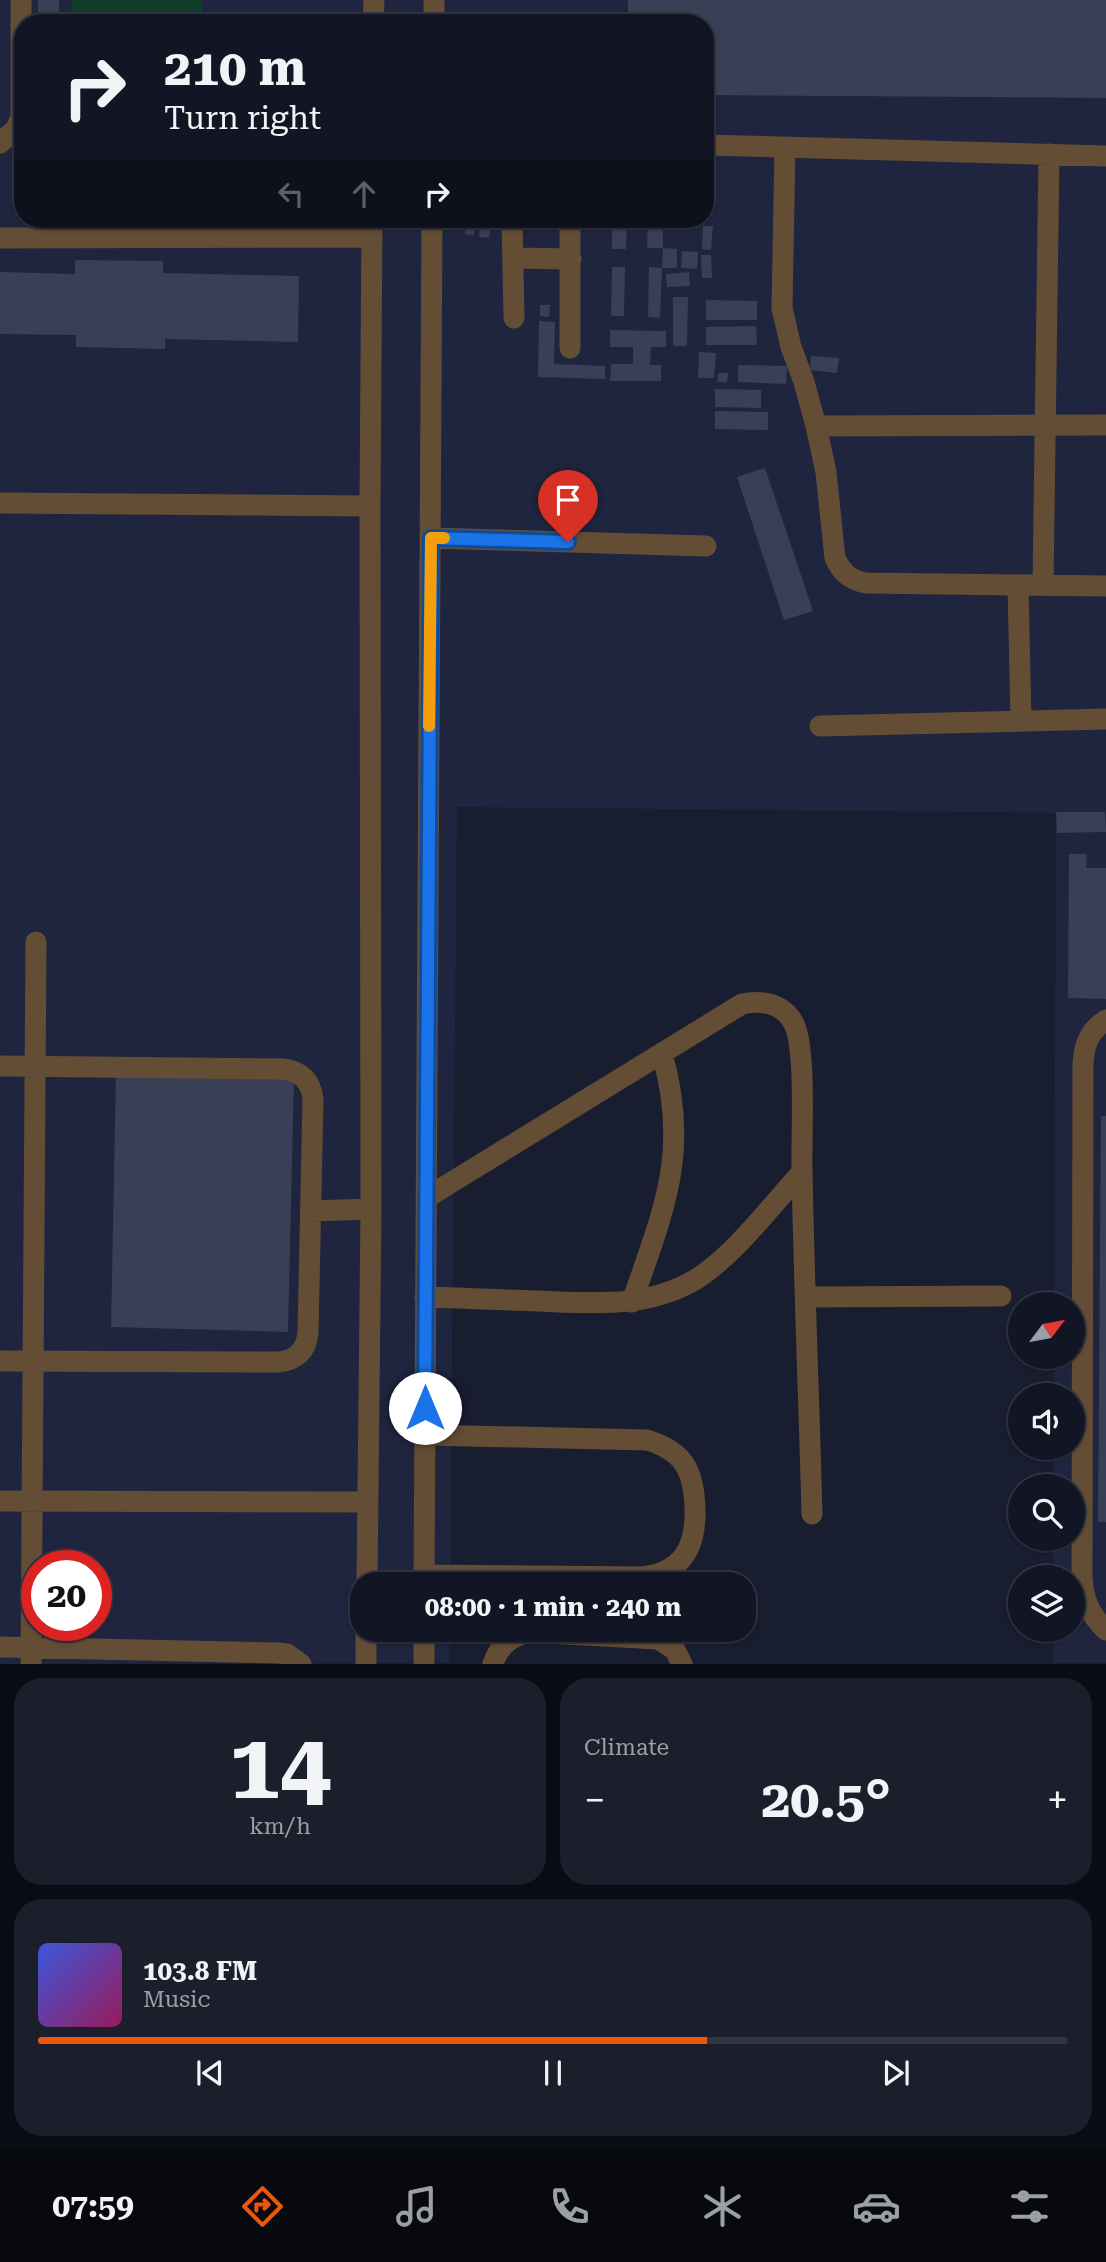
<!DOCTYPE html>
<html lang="en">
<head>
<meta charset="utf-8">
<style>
	body { margin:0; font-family:"Roboto Serif",serif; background:#1b1f2c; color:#f1f3f6; height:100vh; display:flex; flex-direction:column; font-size:26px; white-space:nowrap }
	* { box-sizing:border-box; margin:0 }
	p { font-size:23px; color:#9c9fa6 }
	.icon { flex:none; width:38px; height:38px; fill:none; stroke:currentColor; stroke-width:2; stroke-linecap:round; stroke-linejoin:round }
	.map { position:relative; height:1664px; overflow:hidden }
	.side { display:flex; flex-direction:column; gap:14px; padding:14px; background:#0a0c14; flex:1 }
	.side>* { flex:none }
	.hud { position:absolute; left:14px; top:14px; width:700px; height:214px; border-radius:28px; box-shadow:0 2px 5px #0004,0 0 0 2px #313541; background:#121624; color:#f1f3f6; overflow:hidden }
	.needle { width:46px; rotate:58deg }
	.buttons { position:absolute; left:1008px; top:1292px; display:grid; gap:14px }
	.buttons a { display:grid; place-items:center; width:77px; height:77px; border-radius:50%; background:#121624; box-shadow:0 2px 5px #0004,0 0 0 2px #313541; font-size:35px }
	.speed { position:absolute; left:21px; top:1550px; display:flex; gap:14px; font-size:35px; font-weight:700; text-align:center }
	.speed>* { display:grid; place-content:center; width:91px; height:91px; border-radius:50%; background:#121624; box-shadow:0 2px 5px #0004,0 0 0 2px #313541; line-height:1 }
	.speed .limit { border:10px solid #d22; background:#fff; color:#111 }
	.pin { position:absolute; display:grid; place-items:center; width:60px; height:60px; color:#fff; margin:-72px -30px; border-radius:50% 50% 50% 0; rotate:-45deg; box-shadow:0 0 7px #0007 }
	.pin .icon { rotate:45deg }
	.me { position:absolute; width:77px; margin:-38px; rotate:0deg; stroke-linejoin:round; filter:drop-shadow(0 0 5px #0008) }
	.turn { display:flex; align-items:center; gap:24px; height:147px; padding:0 35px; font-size:32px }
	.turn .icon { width:91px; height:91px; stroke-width:2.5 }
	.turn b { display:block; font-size:49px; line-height:60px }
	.lanes { display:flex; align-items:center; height:66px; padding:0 35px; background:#0003; justify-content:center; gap:35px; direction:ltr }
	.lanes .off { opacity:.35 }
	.big { font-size:52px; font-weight:700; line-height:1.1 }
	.side .card { flex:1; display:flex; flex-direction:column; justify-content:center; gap:10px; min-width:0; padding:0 24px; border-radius:28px; background:#1b1f2c }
	.side .dial { align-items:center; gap:0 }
	.dial b { font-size:91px; line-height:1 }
	.song { display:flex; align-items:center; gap:21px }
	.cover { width:84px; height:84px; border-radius:10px; background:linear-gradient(135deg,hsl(230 70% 55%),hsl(330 70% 35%)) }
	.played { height:7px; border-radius:4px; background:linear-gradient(90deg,#ea580c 65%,#313541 65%) }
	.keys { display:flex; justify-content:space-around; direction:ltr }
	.heat { display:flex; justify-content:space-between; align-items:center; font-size:38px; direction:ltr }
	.side .tiles { flex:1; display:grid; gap:14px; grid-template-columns:1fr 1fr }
	.card:last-child { grid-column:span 2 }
	.trip { position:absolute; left:350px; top:1572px; width:406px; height:70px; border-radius:28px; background:#121624; box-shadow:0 2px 5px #0004,0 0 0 2px #313541; font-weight:700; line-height:70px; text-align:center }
	.tab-bar { display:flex; height:112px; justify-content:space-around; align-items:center; background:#07090e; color:#9c9fa6 }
	.tab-bar .icon { width:49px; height:49px }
	.tab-bar .current { color:#ea580c }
	.tab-bar b { font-size:32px; color:#f1f3f6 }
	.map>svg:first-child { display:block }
	.built { fill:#1f253e; fill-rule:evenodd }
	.green { fill:#0f3d26 }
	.building { fill:#393f55 }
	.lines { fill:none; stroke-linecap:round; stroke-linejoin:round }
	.minor { stroke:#644d35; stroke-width:21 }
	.route-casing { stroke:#114b97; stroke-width:18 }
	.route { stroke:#1a73e8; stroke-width:12 }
	.slow { stroke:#f59e0b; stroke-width:12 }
</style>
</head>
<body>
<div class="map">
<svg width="1106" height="1664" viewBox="0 0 1106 1664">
	<rect width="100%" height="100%" fill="#181d30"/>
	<path class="built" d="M0 0H1106V1663H1053V1629H1073V1577H1053V1538H1073V1486H1054V1447H1073V1395H1054V1356H1073V1304H1054L1056 813 457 807 450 1584H362V1629H450L449 1663 0 1664ZM23 23H705V219H23ZM37 1566H96V1626H37Z"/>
	<path class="green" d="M72 0H202V23H72Z"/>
	<path class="building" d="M38 0H59V23H38Z
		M628 0H1106V98L705 95V23H628Z
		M705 174H712V205H705Z
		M612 219H627L626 249H612Z
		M648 219H663V248H647Z
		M480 224 491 226 489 238 479 237Z
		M465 225 475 226 474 235 465 234Z
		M703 226H713L711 250 702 249Z
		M663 248 677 249V268H662Z
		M682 251 698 252 697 269 681 268Z
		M701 255H711L712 278H702Z
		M75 260 163 261V273L299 276 298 342 165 339V349L76 347V335L0 334V272L75 274Z
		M612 267H625L624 316H611Z
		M649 267 662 268 660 318 648 317Z
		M689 272 690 286 667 287 666 274Z
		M673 297H688L687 346H673Z
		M706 300 757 301V320H706Z
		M540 305H550L549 317 540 316Z
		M539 321 555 322 554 364 605 366V379L538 377Z
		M756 326 757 345H706V327Z
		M610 330 666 331V347H651L650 365H661V381H610L611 364H633V347H610Z
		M699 352 716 353 714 378H698Z
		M811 356 839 358 837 373 810 370Z
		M738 365 787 366 786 384 738 382Z
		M718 373H728L727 382H717Z
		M715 389 761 390V408L715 407Z
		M715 411 768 412V430L715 429Z
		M765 468 813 611 784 620 737 477Z
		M1056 812H1105L1106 832 1057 833Z
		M1069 854H1087L1086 868H1106V999L1068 998Z
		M116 1072 294 1077 288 1332 111 1327Z
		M1101 1116H1106V1522H1098Z"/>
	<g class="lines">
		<path class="minor" d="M373 23 374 0
			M434 23V0
			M0 143 16 129 21 117V0
			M705 145 1106 156
			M785 147 782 308 791 347 804 382 816 426 826 472 835 558C842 573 850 580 866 583L1106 586
			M512 219 514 318
			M0 238 372 237
			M513 258 571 259
			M570 348V219
			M816 426 1106 425
			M0 503 370 506
			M431 538 706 546
			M1018 585 1021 721
			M1043 585 1049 154
			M820 726 1106 719
			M1106 1020C1089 1031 1084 1045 1083 1064L1082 1576C1083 1599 1089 1614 1106 1630
			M0 1066 283 1069C301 1071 311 1081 313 1099L308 1333C306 1351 296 1360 278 1362L0 1361
			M426 1198 742 1004C761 1000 782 1003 793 1022 807 1046 801 1137 802 1169 804 1284 809 1399 812 1514
			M311 1211 371 1209
			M425 1297C463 1298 500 1300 537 1301 593 1303 648 1309 698 1278 737 1252 770 1207 802 1172
			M807 1297 1001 1296
			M632 1302C664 1208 690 1153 662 1053
			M0 1501 367 1502
			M424 1575 643 1577C683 1572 696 1547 695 1509 694 1471 684 1451 647 1440L425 1435
			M367 1584 371 1209 370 506 372 219
			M424 1584 432 219
			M0 1647 278 1653 287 1654 301 1664
			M31 1664 36 942
			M366 1664V1629
			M424 1664V1629
			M493 1664C499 1645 511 1637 529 1632L658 1639 675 1650 682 1664"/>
	</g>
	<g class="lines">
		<defs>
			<path id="route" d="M425 1408 431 538 568 542"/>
		</defs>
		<use href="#route" class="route-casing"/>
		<use href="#route" class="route"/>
		<path class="slow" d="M429 726 431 538H444"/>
	</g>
</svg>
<div class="buttons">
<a><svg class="needle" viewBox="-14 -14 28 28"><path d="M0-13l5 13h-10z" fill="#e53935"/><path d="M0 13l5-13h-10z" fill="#9c9fa6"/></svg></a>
<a><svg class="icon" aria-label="sound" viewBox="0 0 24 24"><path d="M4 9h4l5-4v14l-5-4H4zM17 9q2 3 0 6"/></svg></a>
<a><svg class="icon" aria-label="search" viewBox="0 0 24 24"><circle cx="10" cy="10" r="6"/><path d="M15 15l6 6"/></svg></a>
<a><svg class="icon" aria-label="layers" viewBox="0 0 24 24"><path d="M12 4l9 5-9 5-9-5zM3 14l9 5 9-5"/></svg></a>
</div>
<div class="speed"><div class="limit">20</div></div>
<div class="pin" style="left:568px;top:542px;background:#d93025"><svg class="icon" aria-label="arrive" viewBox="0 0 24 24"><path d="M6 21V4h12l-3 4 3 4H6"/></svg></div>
<svg class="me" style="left:425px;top:1408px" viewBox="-20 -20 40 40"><circle r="19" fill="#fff"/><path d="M0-13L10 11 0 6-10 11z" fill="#1a73e8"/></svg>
<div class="trip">08:00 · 1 min · 240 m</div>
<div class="hud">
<div class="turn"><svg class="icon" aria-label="right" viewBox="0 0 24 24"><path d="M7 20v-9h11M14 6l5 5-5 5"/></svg><div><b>210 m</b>Turn right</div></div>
<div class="lanes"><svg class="icon off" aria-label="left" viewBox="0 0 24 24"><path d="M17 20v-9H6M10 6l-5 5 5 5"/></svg><svg class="icon off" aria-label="ahead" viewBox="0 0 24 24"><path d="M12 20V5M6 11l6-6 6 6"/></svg><svg class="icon" aria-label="right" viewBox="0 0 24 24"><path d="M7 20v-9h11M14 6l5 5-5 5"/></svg></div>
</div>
</div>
<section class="side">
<div class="tiles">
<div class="card dial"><b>14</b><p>km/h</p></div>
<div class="card"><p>Climate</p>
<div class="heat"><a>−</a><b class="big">20.5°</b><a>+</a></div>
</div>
<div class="card">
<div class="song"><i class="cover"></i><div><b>103.8 FM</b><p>Music</p></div></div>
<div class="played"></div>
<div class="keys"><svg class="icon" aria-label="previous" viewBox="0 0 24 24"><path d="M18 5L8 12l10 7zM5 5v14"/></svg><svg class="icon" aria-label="pause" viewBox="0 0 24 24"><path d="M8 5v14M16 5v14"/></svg><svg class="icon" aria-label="next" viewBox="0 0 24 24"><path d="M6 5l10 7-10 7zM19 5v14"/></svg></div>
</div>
</div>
</section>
<nav class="tab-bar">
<b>07:59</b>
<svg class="icon current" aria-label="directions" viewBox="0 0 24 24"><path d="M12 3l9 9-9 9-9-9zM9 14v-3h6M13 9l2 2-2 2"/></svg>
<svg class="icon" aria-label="music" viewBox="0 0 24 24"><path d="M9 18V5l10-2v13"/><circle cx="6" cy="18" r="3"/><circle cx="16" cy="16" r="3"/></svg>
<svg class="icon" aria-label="phone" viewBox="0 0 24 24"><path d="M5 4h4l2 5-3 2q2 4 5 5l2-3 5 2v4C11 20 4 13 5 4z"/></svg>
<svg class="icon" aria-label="climate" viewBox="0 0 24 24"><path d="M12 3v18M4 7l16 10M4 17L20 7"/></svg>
<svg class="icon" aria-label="car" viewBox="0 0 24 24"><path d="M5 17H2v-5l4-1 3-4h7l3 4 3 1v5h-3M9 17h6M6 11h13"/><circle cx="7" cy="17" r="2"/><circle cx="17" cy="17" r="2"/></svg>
<svg class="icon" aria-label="filters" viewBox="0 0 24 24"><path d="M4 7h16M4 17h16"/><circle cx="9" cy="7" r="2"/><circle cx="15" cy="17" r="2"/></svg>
</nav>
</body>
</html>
